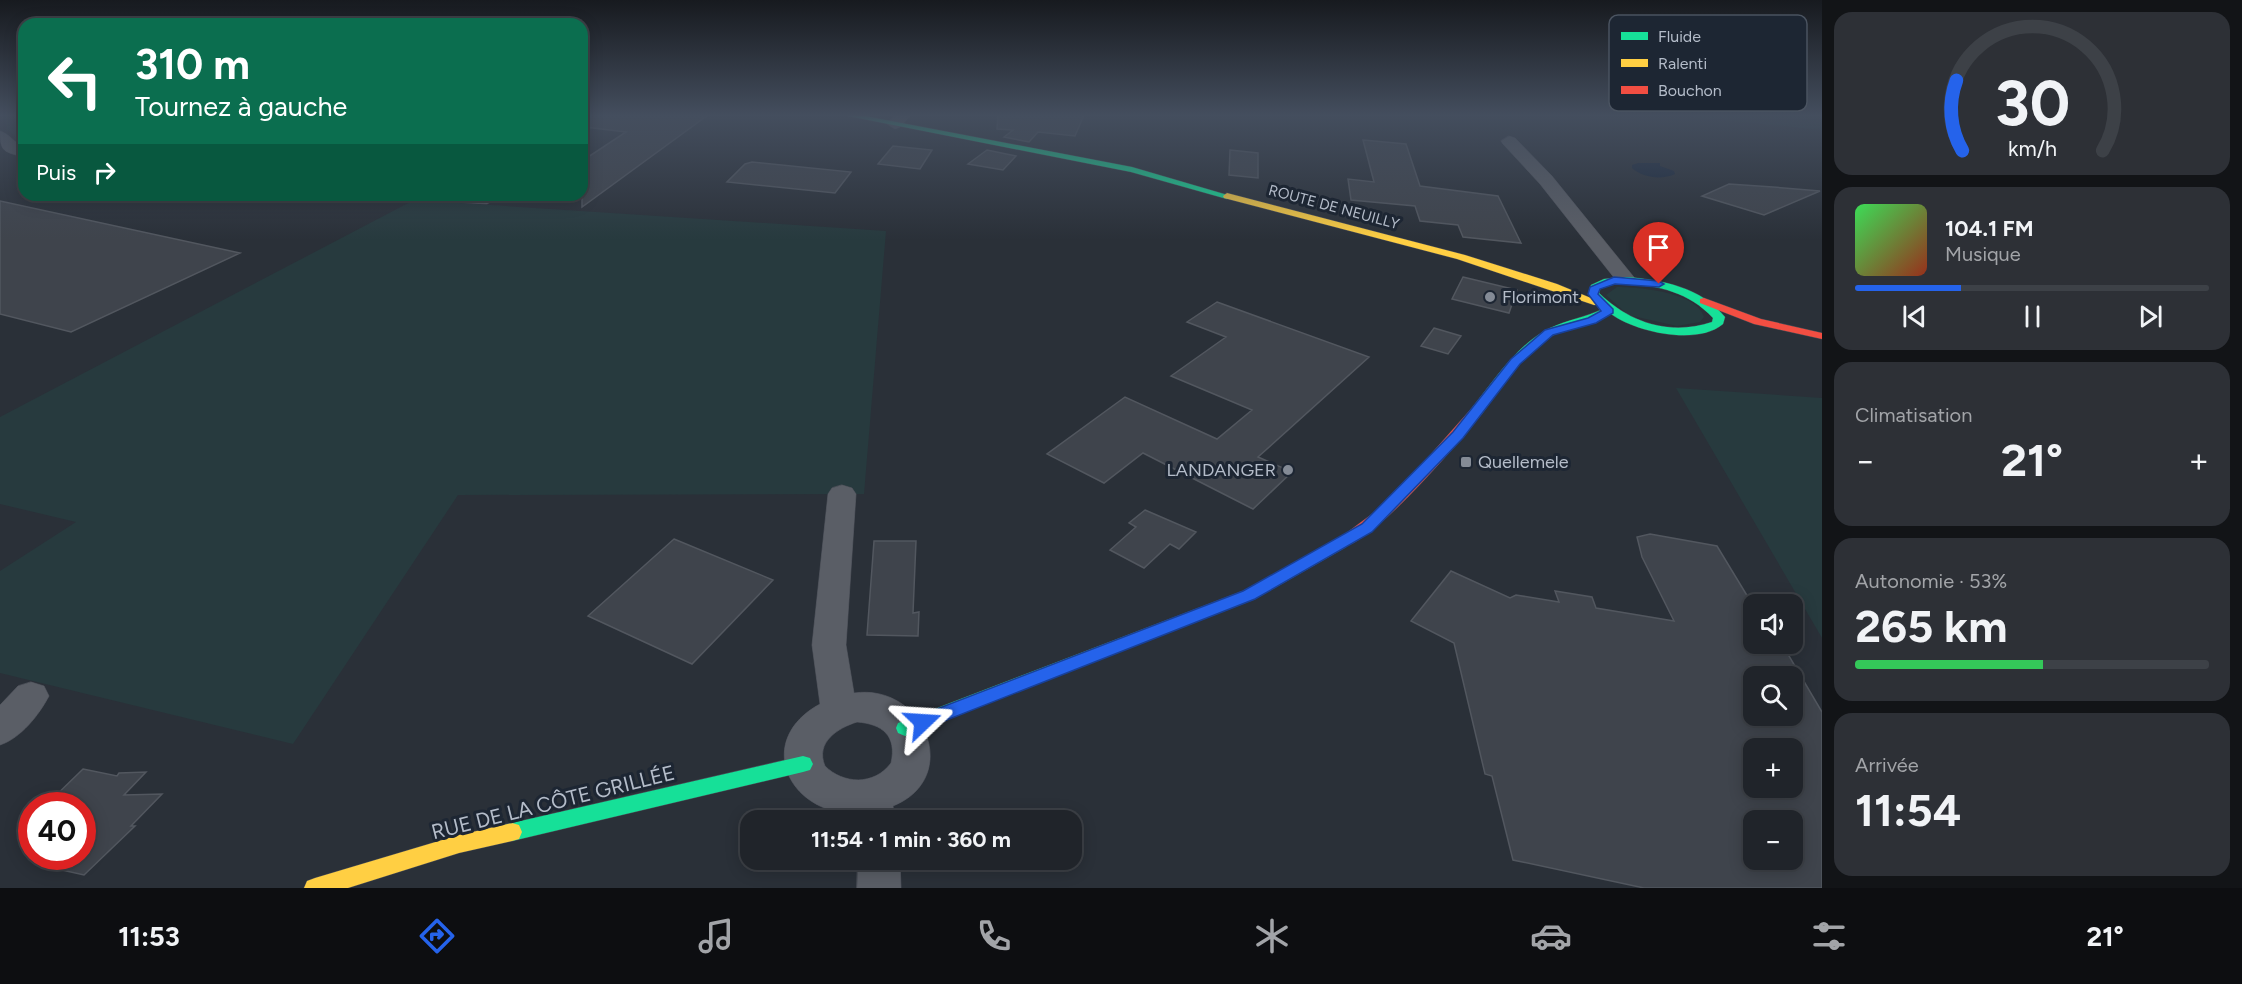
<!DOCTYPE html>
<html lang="fr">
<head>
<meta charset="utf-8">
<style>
	body { margin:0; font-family:Figtree,sans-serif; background:#2d3036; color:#f1f3f6; height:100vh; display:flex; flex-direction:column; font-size:22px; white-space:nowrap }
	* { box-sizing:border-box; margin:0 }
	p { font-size:20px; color:#a2a4a8 }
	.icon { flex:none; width:33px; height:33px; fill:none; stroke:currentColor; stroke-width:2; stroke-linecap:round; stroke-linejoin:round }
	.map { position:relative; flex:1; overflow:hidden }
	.side { display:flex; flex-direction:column; gap:12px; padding:12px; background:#121417; width:420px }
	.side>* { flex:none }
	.hud { position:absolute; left:18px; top:18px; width:570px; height:183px; border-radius:18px; box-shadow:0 3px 15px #0003,0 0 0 2px #3d4147; background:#0b6e4f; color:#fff; overflow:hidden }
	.fabs { position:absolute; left:1743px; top:594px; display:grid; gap:12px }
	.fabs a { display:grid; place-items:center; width:60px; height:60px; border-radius:12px; background:#20242a; box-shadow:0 3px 15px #0003,0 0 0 2px #3d4147; font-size:30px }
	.speed { position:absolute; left:18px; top:792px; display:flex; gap:12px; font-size:30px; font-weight:700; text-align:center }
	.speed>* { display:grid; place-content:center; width:78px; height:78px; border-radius:50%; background:#20242a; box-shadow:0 3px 15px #0003,0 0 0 2px #3d4147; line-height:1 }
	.speed .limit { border:9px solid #d22; background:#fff; color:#111 }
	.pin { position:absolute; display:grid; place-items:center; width:51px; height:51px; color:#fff; margin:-62px -26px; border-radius:50% 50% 50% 0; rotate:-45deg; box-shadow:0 0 6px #0007 }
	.pin .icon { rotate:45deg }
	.me { position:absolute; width:66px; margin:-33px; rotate:70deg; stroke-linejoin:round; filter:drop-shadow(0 0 4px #0008) }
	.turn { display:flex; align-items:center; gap:21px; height:126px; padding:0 18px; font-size:27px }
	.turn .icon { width:78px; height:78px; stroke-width:2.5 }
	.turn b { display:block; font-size:42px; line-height:51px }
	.then { display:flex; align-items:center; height:57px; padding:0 18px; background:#0003; gap:12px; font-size:22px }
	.big { font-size:45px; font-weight:700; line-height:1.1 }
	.side .widget { flex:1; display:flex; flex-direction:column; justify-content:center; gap:9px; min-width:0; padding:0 21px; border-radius:18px; background:#2d3036 }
	.side .dial { align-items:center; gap:0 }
	.dial svg { height:156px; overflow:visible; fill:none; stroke:#3d4147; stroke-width:7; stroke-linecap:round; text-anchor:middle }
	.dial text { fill:#f1f3f6; stroke:none }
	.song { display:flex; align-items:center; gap:18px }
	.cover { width:72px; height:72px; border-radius:9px; background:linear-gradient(135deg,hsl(130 70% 55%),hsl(10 70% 35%)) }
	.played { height:6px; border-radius:3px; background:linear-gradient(90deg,#2563eb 30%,#3d4147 30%) }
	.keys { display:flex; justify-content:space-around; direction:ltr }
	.heat { display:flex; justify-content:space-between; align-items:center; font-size:33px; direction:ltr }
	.charge { height:9px; border-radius:4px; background:linear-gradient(90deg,#34c759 53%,#3d4147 0) }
	.trip { position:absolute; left:740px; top:810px; width:342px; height:60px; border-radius:18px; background:#20242a; box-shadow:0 3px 15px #0003,0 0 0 2px #3d4147; font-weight:700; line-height:60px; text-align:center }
	.tab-bar { display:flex; height:96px; justify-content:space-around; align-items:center; background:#0d0e11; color:#a2a4a8 }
	.tab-bar .icon { width:42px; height:42px }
	.tab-bar .selected { color:#2563eb }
	.tab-bar b { font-size:27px; color:#f1f3f6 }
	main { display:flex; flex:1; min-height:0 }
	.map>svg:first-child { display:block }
	.green { fill:#273a3e }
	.water { fill:#19273c }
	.building { fill:#3f444c; stroke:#52575f; stroke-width:1.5; fill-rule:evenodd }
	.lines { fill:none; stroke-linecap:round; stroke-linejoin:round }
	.street-casing { stroke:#484c55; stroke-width:1 }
	.fast-casing { stroke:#484c55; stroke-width:1 }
	.slow-casing { stroke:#484c55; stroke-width:1 }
	.jam-casing { stroke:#484c55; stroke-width:1 }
	.street { fill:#5a5e66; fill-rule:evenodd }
	.fast { fill:#16e098; fill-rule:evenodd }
	.slow { fill:#ffcf43; fill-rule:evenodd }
	.jam { fill:#f24e42; fill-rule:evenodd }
	.route { fill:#2563eb; stroke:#184099; stroke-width:1.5 }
	.poi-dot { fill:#848b96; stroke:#1d2633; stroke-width:2 }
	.labels { text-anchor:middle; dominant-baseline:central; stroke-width:6; stroke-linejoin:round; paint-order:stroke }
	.far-street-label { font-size:15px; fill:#b4bcc9; stroke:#1d2633 }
	.poi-label { font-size:18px; fill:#b4bcc9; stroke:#1d2633; text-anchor:start }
	.near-street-label { font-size:21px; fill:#b4bcc9; stroke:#1d2633 }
	.key { fill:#1d2633; stroke:#4a5360; stroke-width:1.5 }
	.key-label { font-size:16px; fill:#b4bcc9 }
</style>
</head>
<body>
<main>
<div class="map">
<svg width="1822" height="888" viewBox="0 0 1822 888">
	<rect width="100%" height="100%" fill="#2a3038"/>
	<path class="green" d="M2 115H24V144L8 130Z
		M1672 115H1822V130Z
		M414 200 886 231 864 494 458 495 293 744 0 673V571L76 522 0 504V417Z
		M1617 287C1639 287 1697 292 1704 317L1700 322 1677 326 1628 315 1606 295Z
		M1676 388 1822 398V638Z"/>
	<path class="water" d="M1638 163H1660V166L1674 171 1675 174C1662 180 1643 178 1632 168V165Z"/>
	<path class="building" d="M586 115H708L582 207V161L626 132 585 127Z
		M998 115H1084L1075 136 1038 132 1029 142 1004 137 1013 130 997 129Z
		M1363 140 1406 144 1420 186 1498 196 1521 243 1463 237 1458 225 1420 221 1415 206 1351 200 1348 179 1374 182Z
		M893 146 932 150 920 169 878 164Z
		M987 150 1016 156 1003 170 968 164Z
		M1230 150 1258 153V178L1229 175Z
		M752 162 851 172 835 193 727 182 745 164Z
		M1729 184 1773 187 1820 191 1764 215 1702 196Z
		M0 201 240 253 71 332 0 314Z
		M1463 277 1517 290 1509 313 1452 299Z
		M1217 302 1369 357 1258 457 1292 472 1253 509 1143 453 1104 483 1047 454 1125 397 1217 439 1252 410 1171 376 1226 337 1187 322Z
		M1434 328 1461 336 1448 354 1421 346Z
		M1145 510 1196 532 1179 549 1170 544 1144 568 1110 550 1136 527 1129 523Z
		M1650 534 1717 546 1754 607V644H1782L1822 712V888H1644L1513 860 1492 776 1485 774 1454 643 1411 621 1451 571 1510 598 1516 595 1559 602 1555 591 1592 597 1596 608 1674 621 1642 557 1637 537ZM1754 676H1792V716H1754ZM1754 748H1792V788H1754ZM1754 820H1792V860H1754Z
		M674 539 773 580 692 664 588 616Z
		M874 541H916L913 613 919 612 918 636 867 635Z
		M83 769 117 776 119 773 146 772 124 795 162 794 131 826H135L84 875 62 870 74 856H82V806H45Z"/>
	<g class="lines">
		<defs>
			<path id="street" d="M895 115H911L900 127 895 129 887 124Z
				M0 131C10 134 14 143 24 147V157C4 152 0 152 0 131Z
				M1509 136 1515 138 1552 176 1633 276 1636 280 1633 284H1619L1540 184 1503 144 1501 141Z
				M410 195H493L496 199 487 204 419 200Z
				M842 485 852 488 856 494 846 645 854 693C925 683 963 778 893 806L895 820H855L854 814C786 812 755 739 820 704L812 645 828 494 832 488ZM857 722C883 724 897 736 891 763 874 786 843 784 825 766 815 742 838 728 857 722Z
				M31 682 44 686 49 696C39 715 21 738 0 745V705L18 686Z
				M858 860H900L901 888H857Z"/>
			<path id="fast" d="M843 115H860L1132 167 1231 196 1227 199 1131 172Z
				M1626 277C1662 280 1701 287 1725 317L1723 324C1697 346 1636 332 1611 314 1593 322 1574 325 1557 333 1524 351 1503 386 1481 415H1471L1470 412 1471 409C1494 381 1516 345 1550 328 1567 320 1586 317 1603 309L1588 294 1591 285 1604 279ZM1626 283C1659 286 1689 292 1713 318L1712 322C1670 336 1630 323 1599 293L1600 289 1606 285Z
				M1341 538 1346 539 1349 543 1346 547 1255 599 912 733 905 736 898 733 896 728 898 723 1243 591Z
				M803 756 810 758 813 764 810 770 803 772 512 841 505 839 502 832 505 825 512 823Z"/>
			<path id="slow" d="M1227 193 1465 255 1557 284 1603 303 1602 305H1594L1457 259 1224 198 1223 196Z
				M512 823 519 825 522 832 519 839 512 841 459 853 348 888H304L307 881 315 878 459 835Z"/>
			<path id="jam" d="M1704 298 1761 319 1822 333V339L1754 324 1700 303V299Z
				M1476 408 1482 412 1481 415C1461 439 1365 555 1336 547L1333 543 1372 514 1408 480 1471 409Z"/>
		</defs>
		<use href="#street" class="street-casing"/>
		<use href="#fast" class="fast-casing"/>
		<use href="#slow" class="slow-casing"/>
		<use href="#jam" class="jam-casing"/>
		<use href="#street" class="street"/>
		<use href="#fast" class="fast"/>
		<use href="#slow" class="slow"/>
		<use href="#jam" class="jam"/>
	</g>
	<linearGradient id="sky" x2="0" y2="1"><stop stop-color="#171a1f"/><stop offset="0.48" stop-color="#444e5e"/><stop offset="1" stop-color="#444e5e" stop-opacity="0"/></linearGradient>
	<rect width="1822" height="240" fill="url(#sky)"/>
	<path class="route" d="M1614 277 1659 281 1664 284 1659 287 1615 284 1600 289 1598 294 1613 309V313L1596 323 1553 335 1520 364 1463 438 1372 532 1255 599 929 727 923 730 916 727 913 722 916 717 1243 591 1362 524 1453 432 1511 359 1545 330 1588 318 1601 311 1588 294 1590 287Z"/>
	<g class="poi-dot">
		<circle cx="1490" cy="297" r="6"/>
		<rect x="1460" y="456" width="12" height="12" rx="3"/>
		<circle cx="1288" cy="470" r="6"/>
	</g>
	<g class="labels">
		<g class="far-street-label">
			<text transform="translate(1334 207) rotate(15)">ROUTE DE NEUILLY</text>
		</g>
		<g class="poi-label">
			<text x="1502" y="297">Florimont</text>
			<text x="1478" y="462">Quellemele</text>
			<text x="1276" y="470" text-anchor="end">LANDANGER</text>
		</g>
		<g class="near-street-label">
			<text transform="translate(553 802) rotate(-14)">RUE DE LA CÔTE GRILLÉE</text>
		</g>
	</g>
	<rect x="1609" y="15" width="198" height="96" rx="9" class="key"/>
	<rect x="1621" y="32" width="27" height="8" fill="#16e098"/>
	<rect x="1621" y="59" width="27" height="8" fill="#ffcf43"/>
	<rect x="1621" y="86" width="27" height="8" fill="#f24e42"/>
	<g class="key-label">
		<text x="1658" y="42">Fluide</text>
		<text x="1658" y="69">Ralenti</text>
		<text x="1658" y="96">Bouchon</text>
	</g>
</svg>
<div class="fabs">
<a><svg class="icon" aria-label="sound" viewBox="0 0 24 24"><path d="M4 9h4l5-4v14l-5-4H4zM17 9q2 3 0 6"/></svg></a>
<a><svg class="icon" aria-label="search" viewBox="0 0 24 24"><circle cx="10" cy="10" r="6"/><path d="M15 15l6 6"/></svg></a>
<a>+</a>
<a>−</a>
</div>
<div class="speed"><div class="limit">40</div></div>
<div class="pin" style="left:1659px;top:284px;background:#d93025"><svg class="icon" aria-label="arrive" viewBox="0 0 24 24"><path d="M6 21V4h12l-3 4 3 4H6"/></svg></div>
<svg class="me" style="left:923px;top:722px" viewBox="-20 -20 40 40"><path d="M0-17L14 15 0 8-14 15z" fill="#2563eb" stroke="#fff" stroke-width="4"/></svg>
<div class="trip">11:54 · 1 min · 360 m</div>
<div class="hud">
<div class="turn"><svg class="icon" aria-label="left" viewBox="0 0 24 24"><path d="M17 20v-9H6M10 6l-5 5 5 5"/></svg><div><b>310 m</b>Tournez à gauche</div></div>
<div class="then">Puis<svg class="icon" aria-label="right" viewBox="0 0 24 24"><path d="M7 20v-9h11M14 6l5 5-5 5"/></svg></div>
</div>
</div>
<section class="side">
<div class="widget dial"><svg viewBox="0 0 100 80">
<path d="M14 69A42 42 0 1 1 86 69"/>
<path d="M14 69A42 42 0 0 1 11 33" stroke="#2563eb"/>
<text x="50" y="56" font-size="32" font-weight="700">30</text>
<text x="50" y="72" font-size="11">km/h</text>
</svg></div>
<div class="widget">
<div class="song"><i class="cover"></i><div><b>104.1 FM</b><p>Musique</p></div></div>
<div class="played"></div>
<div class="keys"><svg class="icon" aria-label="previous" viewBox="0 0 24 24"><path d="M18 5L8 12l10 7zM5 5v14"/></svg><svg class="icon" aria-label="pause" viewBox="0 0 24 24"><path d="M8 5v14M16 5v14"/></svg><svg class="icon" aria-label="next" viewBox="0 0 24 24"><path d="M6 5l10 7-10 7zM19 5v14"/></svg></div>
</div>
<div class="widget"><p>Climatisation</p>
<div class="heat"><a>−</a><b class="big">21°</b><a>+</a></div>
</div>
<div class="widget"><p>Autonomie · 53%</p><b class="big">265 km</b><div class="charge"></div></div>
<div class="widget"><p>Arrivée</p><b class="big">11:54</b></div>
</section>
</main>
<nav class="tab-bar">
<b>11:53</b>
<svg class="icon selected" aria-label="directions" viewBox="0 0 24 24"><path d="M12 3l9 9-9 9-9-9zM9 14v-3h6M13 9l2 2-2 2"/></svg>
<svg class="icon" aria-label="music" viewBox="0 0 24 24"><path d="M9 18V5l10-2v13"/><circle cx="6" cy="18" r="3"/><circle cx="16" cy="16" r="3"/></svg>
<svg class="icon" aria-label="phone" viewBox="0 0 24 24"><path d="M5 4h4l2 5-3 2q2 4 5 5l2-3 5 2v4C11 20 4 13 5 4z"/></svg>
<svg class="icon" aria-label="climate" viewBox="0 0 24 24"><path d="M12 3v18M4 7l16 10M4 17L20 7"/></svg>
<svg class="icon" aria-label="car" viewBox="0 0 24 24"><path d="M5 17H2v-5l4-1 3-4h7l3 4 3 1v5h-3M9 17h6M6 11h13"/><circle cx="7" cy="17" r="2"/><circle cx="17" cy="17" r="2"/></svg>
<svg class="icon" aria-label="filters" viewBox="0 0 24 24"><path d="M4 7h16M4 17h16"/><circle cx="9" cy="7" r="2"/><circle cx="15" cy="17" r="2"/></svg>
<b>21°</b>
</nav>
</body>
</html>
